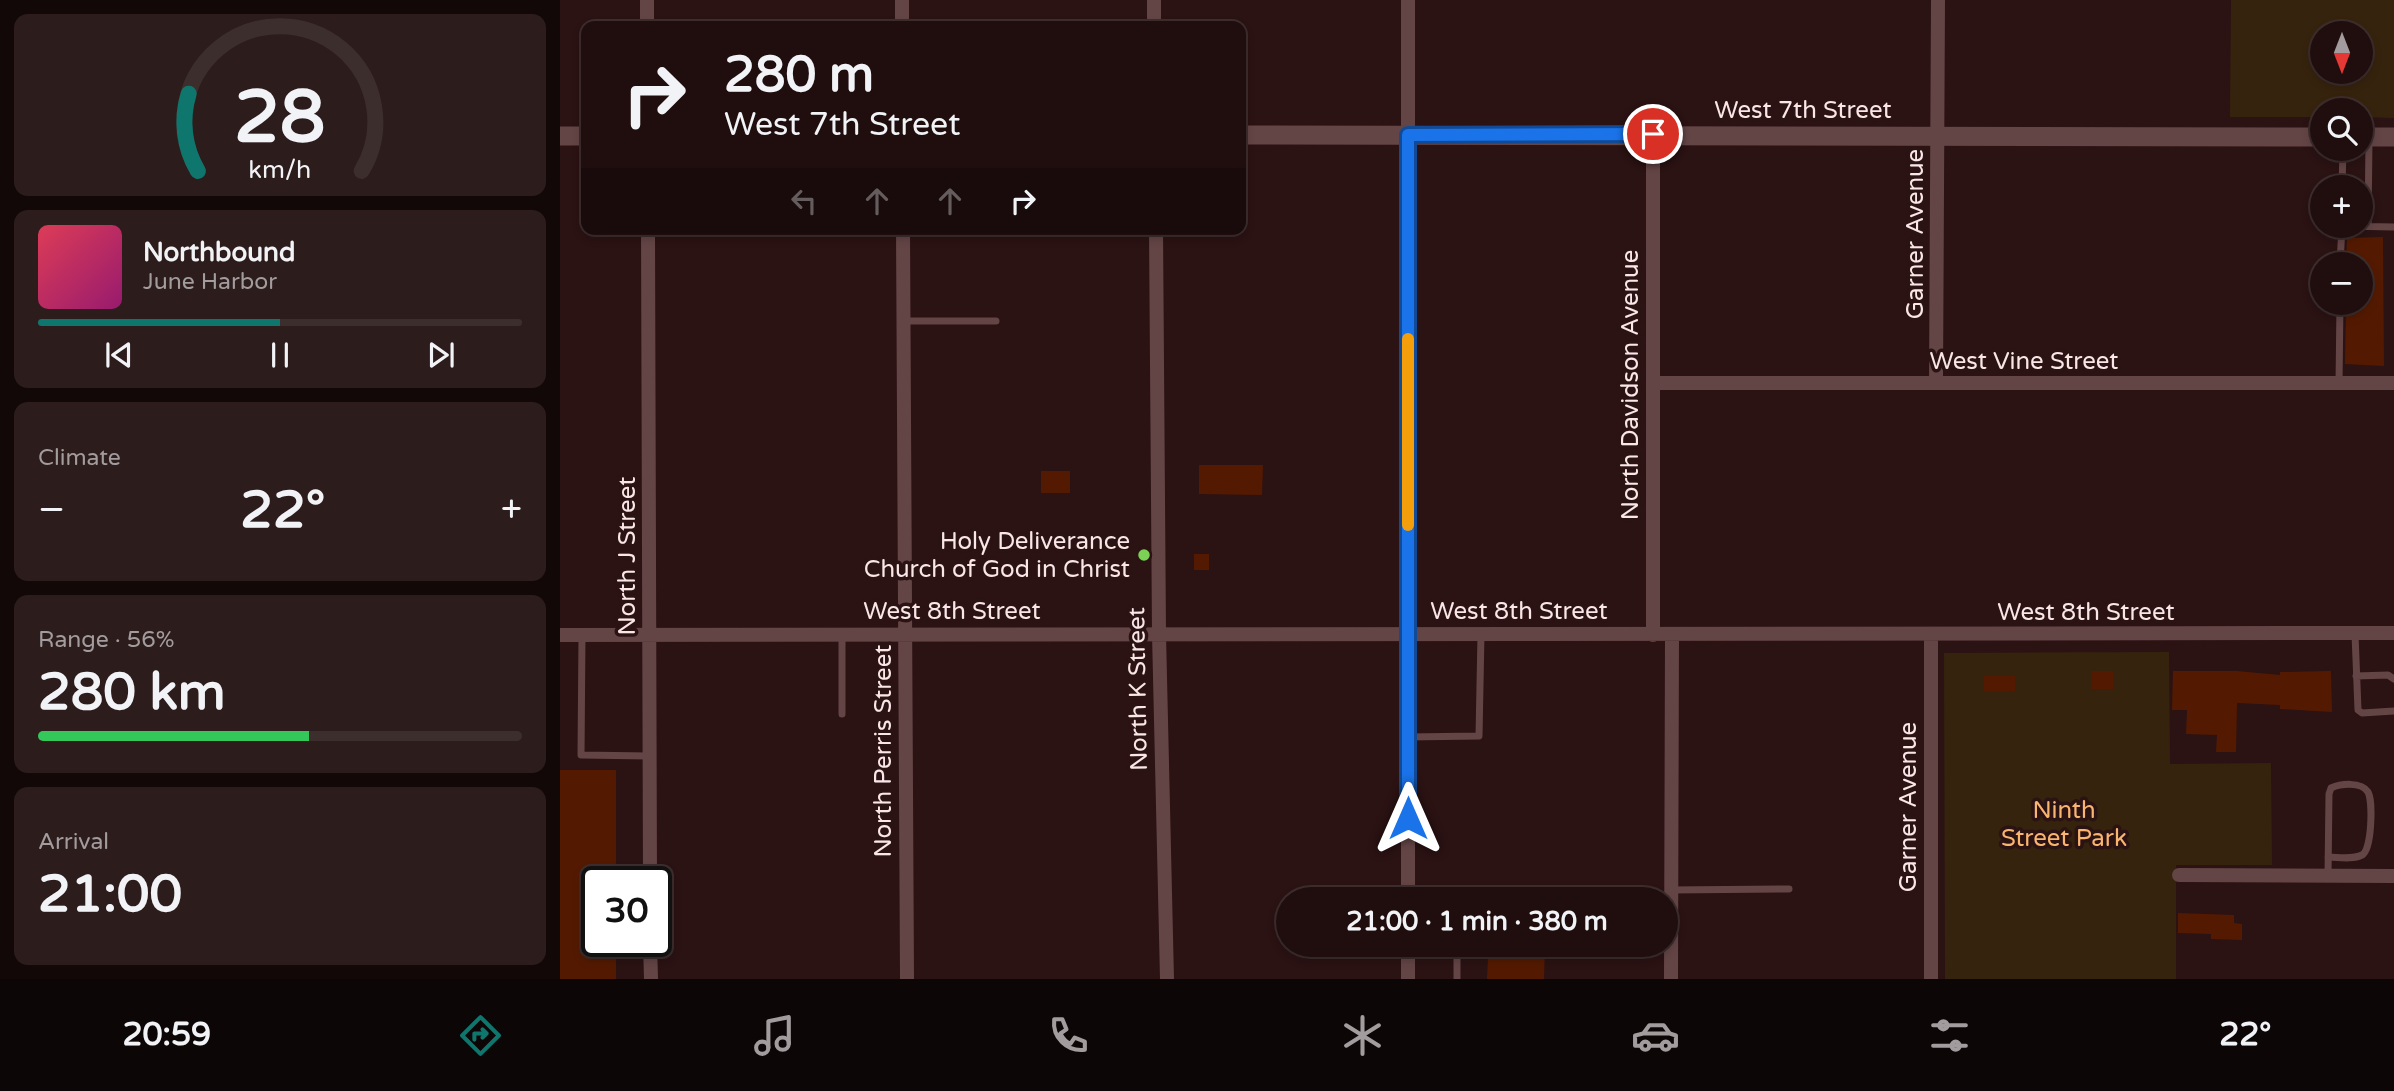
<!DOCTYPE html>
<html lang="en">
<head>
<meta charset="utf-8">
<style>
	body { margin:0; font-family:"Varela Round",sans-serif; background:#2d1c1c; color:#f1f3f6; height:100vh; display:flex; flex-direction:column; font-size:26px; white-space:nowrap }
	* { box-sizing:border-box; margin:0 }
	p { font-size:23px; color:#a29c9e }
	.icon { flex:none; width:38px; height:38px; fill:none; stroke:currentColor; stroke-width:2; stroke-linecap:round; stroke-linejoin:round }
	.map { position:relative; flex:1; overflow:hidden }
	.side { display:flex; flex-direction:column; gap:14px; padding:14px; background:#120808; width:560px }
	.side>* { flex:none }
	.hud { position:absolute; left:21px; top:21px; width:665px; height:214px; border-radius:14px; box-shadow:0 4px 10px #0003,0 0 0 2px #3d2e2e; background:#200e0e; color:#f1f3f6; overflow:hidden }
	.needle { width:46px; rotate:180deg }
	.fabs { position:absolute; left:1750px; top:21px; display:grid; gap:14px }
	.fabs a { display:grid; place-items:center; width:63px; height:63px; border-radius:50%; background:#200e0e; box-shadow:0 4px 10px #0003,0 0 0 2px #3d2e2e; font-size:35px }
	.speed { position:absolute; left:21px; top:866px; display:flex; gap:14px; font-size:35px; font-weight:700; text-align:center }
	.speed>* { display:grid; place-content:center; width:91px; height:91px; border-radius:50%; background:#200e0e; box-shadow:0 4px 10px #0003,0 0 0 2px #3d2e2e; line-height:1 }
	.speed .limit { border:4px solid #111; border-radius:10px; background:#fff; color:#111 }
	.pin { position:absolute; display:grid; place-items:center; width:60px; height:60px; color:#fff; margin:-30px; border:4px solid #fff; border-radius:50%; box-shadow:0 2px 7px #0007 }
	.me { position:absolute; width:77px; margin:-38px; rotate:0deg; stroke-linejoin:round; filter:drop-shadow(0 0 5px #0008) }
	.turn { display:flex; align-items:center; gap:24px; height:147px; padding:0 28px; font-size:32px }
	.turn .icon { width:91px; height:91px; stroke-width:2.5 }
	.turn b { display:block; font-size:49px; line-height:60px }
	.lanes { display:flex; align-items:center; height:66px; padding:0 28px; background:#0003; justify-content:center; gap:35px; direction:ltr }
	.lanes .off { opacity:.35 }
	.big { font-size:52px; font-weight:700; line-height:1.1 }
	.side .widget { flex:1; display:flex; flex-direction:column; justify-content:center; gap:10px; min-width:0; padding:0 24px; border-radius:14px; background:#2d1c1c }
	.side .dial { align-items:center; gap:0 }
	.dial svg { height:182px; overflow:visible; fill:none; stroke:#3d2e2e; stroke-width:7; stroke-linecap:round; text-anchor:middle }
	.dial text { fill:#f1f3f6; stroke:none }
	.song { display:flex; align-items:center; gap:21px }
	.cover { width:84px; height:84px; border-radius:10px; background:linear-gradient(135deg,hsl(350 70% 55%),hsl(320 70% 35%)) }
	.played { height:7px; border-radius:4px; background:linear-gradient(90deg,#0f766e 50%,#3d2e2e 50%) }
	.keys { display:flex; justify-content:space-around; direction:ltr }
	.heat { display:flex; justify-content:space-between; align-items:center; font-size:38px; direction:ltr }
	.charge { height:10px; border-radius:5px; background:linear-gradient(90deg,#34c759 56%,#3d2e2e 0) }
	.trip { position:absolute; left:716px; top:887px; width:402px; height:70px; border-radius:35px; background:#200e0e; box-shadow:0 4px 10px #0003,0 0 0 2px #3d2e2e; font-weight:700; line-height:70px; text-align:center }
	.dock { display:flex; height:112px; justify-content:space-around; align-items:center; background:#0d0606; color:#a29c9e }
	.dock .icon { width:49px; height:49px }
	.dock .active { color:#0f766e }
	.dock b { font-size:32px; color:#f1f3f6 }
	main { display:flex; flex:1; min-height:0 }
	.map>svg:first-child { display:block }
	.green { fill:#36230e; fill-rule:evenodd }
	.building { fill:#541a01 }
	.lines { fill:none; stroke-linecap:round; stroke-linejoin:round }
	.service { stroke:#644546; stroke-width:7 }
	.minor { stroke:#644546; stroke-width:14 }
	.tertiary { stroke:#644546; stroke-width:19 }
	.route-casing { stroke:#114b97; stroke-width:18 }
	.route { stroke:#1a73e8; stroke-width:12 }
	.slow { stroke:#f59e0b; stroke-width:12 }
	.poi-dot { fill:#7ad156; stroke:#2b1213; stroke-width:2.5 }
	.labels { text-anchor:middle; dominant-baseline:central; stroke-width:7; stroke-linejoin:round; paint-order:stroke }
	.street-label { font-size:24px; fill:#f9e6e6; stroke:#2b1213 }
	.poi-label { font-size:24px; fill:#f9e6e6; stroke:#2b1213; text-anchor:end }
	.park-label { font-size:24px; fill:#f8b570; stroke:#2b1213 }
</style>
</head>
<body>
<main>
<section class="side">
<div class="widget dial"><svg viewBox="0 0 100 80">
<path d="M14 69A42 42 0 1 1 86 69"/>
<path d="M14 69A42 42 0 0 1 10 35" stroke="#0f766e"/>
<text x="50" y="56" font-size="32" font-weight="700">28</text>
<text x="50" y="72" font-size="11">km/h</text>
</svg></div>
<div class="widget">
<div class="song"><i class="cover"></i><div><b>Northbound</b><p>June Harbor</p></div></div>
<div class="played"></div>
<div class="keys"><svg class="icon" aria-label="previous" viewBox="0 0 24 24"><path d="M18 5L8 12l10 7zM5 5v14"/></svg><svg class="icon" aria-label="pause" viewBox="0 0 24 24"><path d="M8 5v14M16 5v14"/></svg><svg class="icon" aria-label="next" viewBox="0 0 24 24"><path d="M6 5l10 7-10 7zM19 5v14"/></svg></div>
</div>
<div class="widget"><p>Climate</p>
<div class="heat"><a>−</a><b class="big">22°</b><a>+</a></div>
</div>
<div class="widget"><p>Range · 56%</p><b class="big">280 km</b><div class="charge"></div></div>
<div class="widget"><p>Arrival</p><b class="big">21:00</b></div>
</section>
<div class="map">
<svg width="1834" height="979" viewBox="0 0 1834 979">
	<rect width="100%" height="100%" fill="#2b1213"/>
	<path class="green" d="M1671 0H1834V118L1801 117V110H1762V117H1670ZM1762 33H1801V72H1762Z
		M1609 652 1610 764 1711 763 1712 865H1616V979H1385L1384 653Z"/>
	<path class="building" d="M1823 237 1824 366 1785 364 1786 303H1801V264H1786L1787 238Z
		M639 465H703L702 495 639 494Z
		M481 471H510V493H481Z
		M634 554H649V570H634Z
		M1532 671H1553V689H1532Z
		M1613 671H1677L1720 675V672L1771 671 1772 712 1720 709V705L1677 703 1676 752H1656L1657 735 1626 734 1627 710H1612Z
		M1424 676H1455V691L1424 692Z
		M0 770H56V882H37V942H56V979H0Z
		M1618 913 1674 915V923L1682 924V940L1651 939V934L1618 933Z
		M956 945H985L984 979H927L928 957H956Z"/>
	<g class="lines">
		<path class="service" d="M1782 187 1783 149
			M1782 226 1834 227
			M1808 226 1809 140
			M1780 264 1782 226
			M344 321H436
			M1779 383 1780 303
			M1795 634 1798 710 1802 713 1834 711
			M22 635 21 755 89 756
			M282 635V714
			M1796 676 1828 675 1834 679
			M848 737 919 736 921 634
			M1768 875 1769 794 1771 788C1780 784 1801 781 1808 792 1813 801 1812 850 1802 855 1792 860 1778 857 1768 857
			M1111 890 1229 889
			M897 945V979"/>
		<path class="minor" d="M342 0V26
			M594 0V26
			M87 26V0
			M1093 134V635
			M88 229 90 882
			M343 229 347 979
			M596 229 599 634 607 979
			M1093 383H1834
			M1376 383 1378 0
			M0 635 1834 633
			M1371 635V979
			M1619 875 1834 876
			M848 900V0
			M90 942 91 979
			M848 945V979
			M1111 979 1112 635"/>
		<path class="tertiary" d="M681 135 1762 137
			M0 136H26
			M1801 137H1834"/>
	</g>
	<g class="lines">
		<defs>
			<path id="route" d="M848 818V135L1093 134"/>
		</defs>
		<use href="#route" class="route-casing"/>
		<use href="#route" class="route"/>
		<path class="slow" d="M848 339V525"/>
	</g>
	<circle class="poi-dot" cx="584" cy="555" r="7"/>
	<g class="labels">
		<g class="street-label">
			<text x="1243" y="110">West 7th Street</text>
			<text transform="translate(1355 234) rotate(-90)">Garner Avenue</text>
			<text x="1464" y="361">West Vine Street</text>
			<text transform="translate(1070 385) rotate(-90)">North Davidson Avenue</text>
			<text transform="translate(67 556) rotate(-90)">North J Street</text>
			<text x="392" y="611">West 8th Street</text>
			<text x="959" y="611">West 8th Street</text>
			<text x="1526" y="612">West 8th Street</text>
			<text transform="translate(578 689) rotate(-91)">North K Street</text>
			<text transform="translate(323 751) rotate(-90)">North Perris Street</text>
			<text transform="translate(1348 807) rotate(-90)">Garner Avenue</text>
		</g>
		<g class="poi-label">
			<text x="570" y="541">Holy Deliverance<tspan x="570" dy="28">Church of God in Christ</tspan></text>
		</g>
		<g class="park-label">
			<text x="1504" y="810">Ninth<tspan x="1504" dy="28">Street Park</tspan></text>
		</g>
	</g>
</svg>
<div class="fabs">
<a><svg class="needle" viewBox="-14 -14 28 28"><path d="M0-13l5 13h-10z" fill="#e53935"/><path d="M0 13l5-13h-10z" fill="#a29c9e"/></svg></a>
<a><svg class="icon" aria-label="search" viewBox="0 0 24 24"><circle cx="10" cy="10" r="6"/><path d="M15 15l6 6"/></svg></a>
<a>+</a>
<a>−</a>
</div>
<div class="speed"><div class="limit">30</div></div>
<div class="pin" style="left:1093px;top:134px;background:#d93025"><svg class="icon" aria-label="arrive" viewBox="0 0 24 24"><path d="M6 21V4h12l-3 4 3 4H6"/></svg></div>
<svg class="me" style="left:848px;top:818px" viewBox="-20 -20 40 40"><path d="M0-17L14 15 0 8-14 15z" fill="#1a73e8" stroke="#fff" stroke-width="4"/></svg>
<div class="trip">21:00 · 1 min · 380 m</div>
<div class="hud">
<div class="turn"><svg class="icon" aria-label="right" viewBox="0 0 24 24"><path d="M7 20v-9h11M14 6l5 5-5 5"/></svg><div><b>280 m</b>West 7th Street</div></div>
<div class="lanes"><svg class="icon off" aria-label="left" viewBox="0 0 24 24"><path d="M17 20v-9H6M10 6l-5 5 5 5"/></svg><svg class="icon off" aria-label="ahead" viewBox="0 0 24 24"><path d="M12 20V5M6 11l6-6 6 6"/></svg><svg class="icon off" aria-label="ahead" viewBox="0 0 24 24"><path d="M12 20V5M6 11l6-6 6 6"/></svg><svg class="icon" aria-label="right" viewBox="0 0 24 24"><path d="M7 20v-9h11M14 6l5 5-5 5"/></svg></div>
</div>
</div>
</main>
<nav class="dock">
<b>20:59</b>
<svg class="icon active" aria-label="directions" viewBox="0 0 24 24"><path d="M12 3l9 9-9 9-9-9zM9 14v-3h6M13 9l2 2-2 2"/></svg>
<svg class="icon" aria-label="music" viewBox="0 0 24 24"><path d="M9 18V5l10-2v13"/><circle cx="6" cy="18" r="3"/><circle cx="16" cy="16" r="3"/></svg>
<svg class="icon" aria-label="phone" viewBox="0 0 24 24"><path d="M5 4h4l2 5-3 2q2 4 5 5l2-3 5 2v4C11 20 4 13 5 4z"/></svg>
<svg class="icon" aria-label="climate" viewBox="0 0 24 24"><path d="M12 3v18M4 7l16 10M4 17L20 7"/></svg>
<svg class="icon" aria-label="car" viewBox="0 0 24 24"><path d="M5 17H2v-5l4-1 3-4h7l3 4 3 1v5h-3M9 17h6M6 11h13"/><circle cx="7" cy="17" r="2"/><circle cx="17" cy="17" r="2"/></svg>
<svg class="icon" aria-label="filters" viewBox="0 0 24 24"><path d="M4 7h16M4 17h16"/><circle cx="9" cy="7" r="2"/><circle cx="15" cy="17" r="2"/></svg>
<b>22°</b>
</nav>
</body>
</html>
